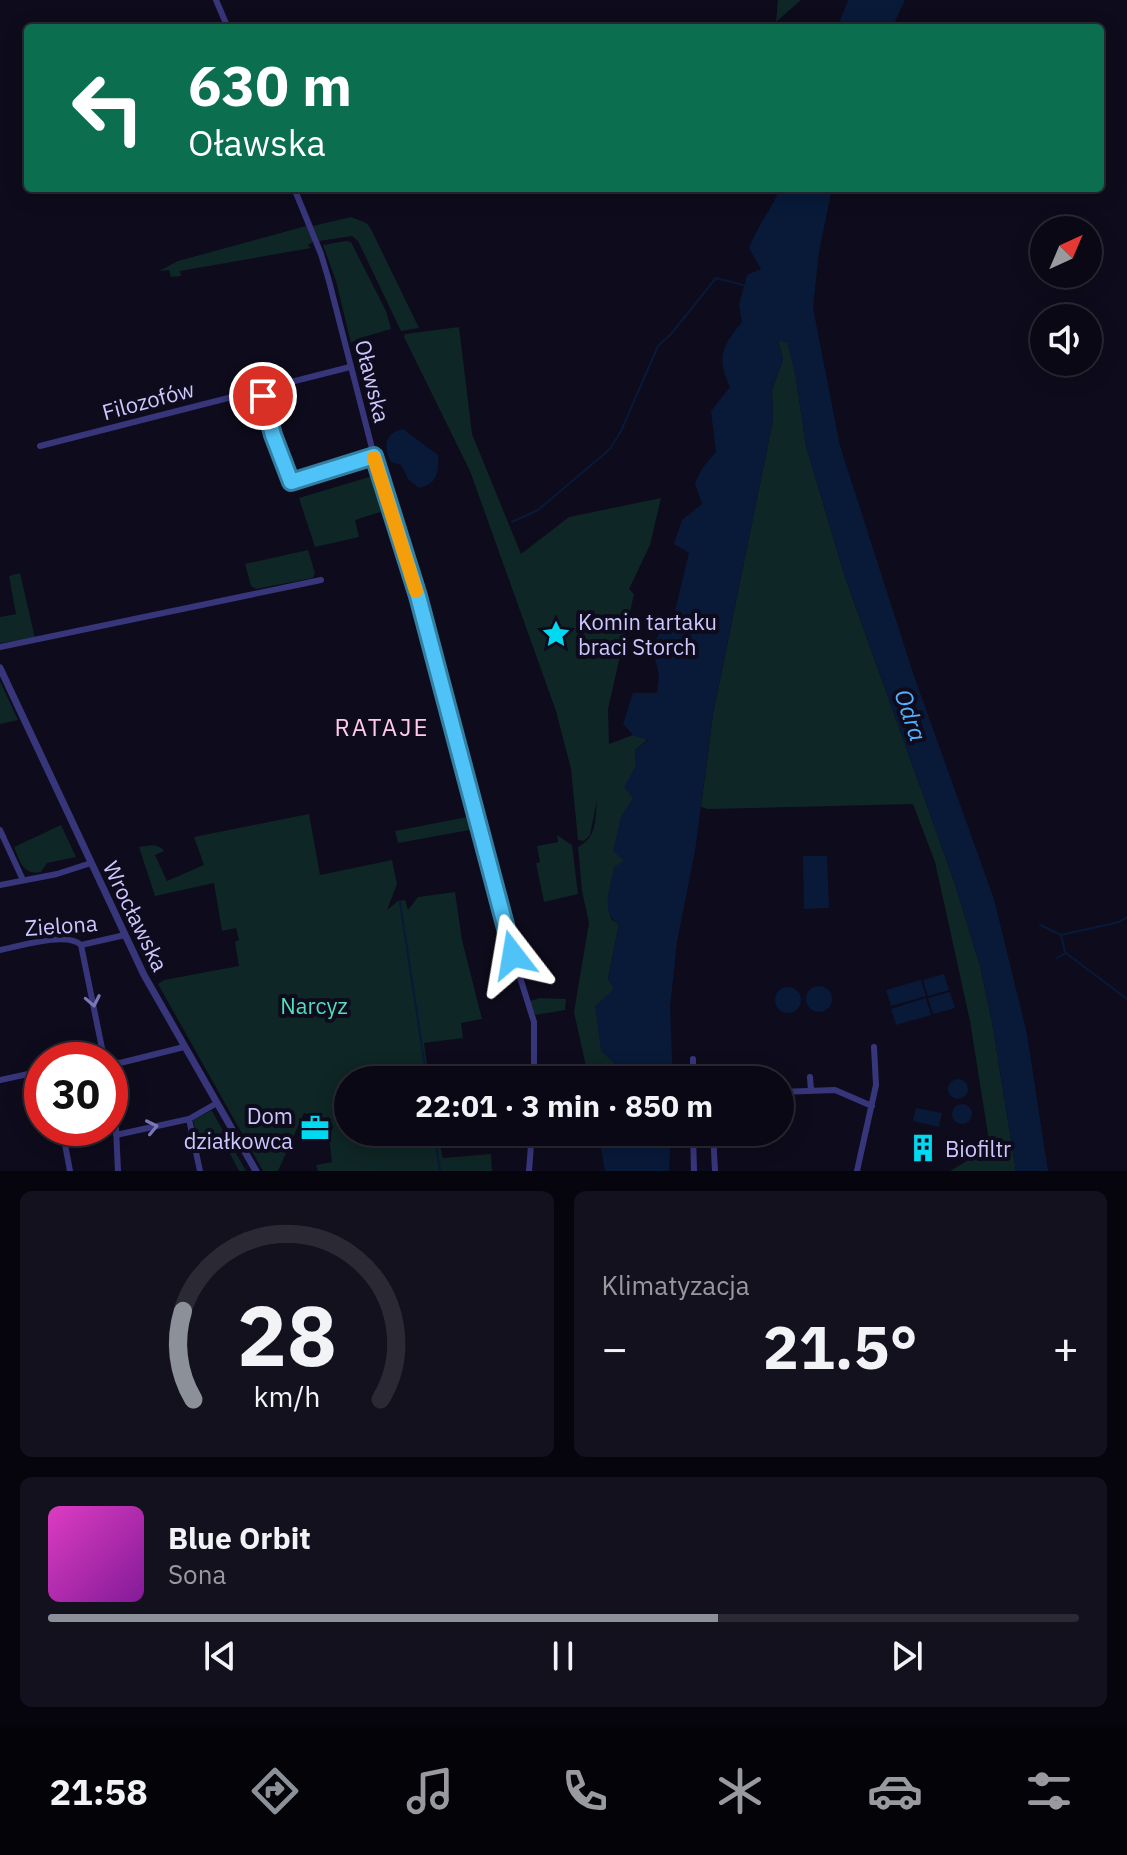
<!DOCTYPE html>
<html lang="pl">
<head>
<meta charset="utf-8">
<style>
	body { margin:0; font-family:"IBM Plex Sans",sans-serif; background:#13111e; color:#f1f3f6; height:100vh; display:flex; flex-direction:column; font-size:30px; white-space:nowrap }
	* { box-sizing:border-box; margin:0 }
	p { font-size:26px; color:#999aa0 }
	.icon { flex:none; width:44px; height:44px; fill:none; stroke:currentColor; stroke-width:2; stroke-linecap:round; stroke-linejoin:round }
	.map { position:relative; height:1171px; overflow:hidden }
	.side { display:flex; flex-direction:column; gap:20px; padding:20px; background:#06040c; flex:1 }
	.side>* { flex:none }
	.guide { position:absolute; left:24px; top:24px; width:1080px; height:168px; border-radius:8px; box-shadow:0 4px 20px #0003,0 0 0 2px #2a2934; background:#0b6e4f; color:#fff; overflow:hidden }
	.needle { width:52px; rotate:44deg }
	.fabs { position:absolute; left:1030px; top:216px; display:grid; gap:16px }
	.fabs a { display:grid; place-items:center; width:72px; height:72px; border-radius:50%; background:#0a0815; box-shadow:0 4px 20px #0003,0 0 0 2px #2a2934; font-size:40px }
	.speed { position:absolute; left:24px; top:1042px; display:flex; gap:16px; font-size:40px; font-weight:700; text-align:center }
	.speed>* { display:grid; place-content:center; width:104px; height:104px; border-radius:50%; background:#0a0815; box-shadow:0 4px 20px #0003,0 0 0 2px #2a2934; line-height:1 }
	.speed .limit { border:12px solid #d22; background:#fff; color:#111 }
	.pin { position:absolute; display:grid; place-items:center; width:68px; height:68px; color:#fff; margin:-34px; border:4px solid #fff; border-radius:50%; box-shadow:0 2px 8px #0007 }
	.me { position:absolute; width:88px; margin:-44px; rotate:346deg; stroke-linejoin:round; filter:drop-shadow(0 0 6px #0008) }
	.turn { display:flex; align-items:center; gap:28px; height:168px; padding:0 32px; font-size:36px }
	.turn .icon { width:104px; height:104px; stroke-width:2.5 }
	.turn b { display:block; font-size:56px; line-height:68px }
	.big { font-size:60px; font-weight:800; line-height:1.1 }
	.side .tile { flex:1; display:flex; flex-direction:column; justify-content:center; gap:12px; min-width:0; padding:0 28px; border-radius:12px; background:#13111e }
	.side .dial { align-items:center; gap:0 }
	.dial svg { height:208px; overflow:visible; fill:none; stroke:#2a2934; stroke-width:7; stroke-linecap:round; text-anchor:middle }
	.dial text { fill:#f1f3f6; stroke:none }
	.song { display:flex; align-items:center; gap:24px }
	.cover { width:96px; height:96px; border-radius:12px; background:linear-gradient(135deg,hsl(310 70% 55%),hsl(290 70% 35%)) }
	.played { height:8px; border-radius:4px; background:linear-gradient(90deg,#8c9099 65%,#2a2934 65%) }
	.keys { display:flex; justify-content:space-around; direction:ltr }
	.heat { display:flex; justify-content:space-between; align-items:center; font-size:44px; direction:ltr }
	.side .tiles { flex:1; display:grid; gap:20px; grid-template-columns:1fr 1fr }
	.tile:last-child { grid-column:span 2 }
	.trip { position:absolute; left:334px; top:1066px; width:460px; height:80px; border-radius:40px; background:#0a0815; box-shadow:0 4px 20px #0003,0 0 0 2px #2a2934; font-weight:800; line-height:80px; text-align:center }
	.dock { display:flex; height:128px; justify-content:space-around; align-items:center; background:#040308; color:#999aa0 }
	.dock .icon { width:56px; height:56px }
	.dock .selected { color:#8c9099 }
	.dock b { font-size:36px; color:#f1f3f6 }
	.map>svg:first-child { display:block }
	.green { fill:#0e2625 }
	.water { fill:#081a38 }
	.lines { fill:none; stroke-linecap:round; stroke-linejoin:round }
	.stream { stroke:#081a38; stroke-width:2 }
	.minor { stroke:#38367b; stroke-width:6 }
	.tertiary { stroke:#38367b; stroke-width:7 }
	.oneway { stroke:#7b77b6 }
	.route-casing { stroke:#337fa1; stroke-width:20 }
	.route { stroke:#4fc3f7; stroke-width:14 }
	.slow { stroke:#f59e0b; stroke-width:14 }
	.labels { text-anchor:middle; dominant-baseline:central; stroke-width:8; stroke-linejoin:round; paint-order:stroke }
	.street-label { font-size:22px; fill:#cdc7ff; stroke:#0e0b1c }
	.poi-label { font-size:22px; fill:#cdc7ff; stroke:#0e0b1c; text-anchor:start }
	.park-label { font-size:22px; fill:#54debb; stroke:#0e0b1c }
	.water-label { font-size:24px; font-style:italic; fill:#55b1ff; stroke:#0e0b1c }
	.neighbourhood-label { font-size:24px; letter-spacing:2px; fill:#ffc9eb; stroke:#0e0b1c }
</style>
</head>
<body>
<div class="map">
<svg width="1127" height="1171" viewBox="0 0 1127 1171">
	<rect width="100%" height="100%" fill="#0e0b1c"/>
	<path class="green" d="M778 0H801L776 22Z
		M351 217 366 223 370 227 419 328 401 331 358 241 352 236 319 241 313 226Z
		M306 226 313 242 308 245 311 248 180 271 181 276 171 277 169 270 159 271 178 261Z
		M346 241 351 242 386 311 391 329 357 339 351 343 336 281 323 245Z
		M459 327 472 434 521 554 569 517 661 498 650 545 629 589 634 594 608 709 609 744 633 735 648 739 635 750 636 766 625 787 634 798 621 817 624 861 610 916 612 920 619 924 608 979 615 989 616 1065 614 1070 598 1075 595 1080H589L574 1012 589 923 582 891 578 847C597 837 595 821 597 800L590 835 584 841 578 840 571 769 556 711 470 471 404 337 405 334Z
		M778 340 788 342 796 378 806 446 845 577 954 881 980 966 992 1022 1016 1171H950L990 1147 970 1021 935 862 913 804 708 809 701 807 713 714 773 420 772 390 783 359Z
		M376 475 387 510 355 520 359 537 315 547 299 498Z
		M308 550 315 573 313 578 256 589 251 586 245 564Z
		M20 573 35 638 0 643V617L16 614 9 576Z
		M0 681 18 720 0 724Z
		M309 814 320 875 392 860 397 884 387 910 398 901 405 900 408 910 418 897 455 892 462 940 482 1019 461 1023 463 1038 424 1043 429 1080H348V1132H437L443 1158 491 1154 492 1171H318L316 1165 332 1162 329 1138 333 1127 329 1117 322 1118 304 1113 278 1171H263L158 984 164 980 239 966 235 942 239 940 236 928 222 931 214 883 155 896 139 847C148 846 157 842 164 851L155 855 167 881 204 865 194 837Z
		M472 816 475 829 398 843 395 831Z
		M61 825 76 857 47 863 41 872C23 876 20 861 14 847Z
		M557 835 572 845 578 894 544 902 536 863 540 862 537 846 558 842Z
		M540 998 566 999 565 1010 535 1015 530 1001Z
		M210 1111H212L246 1171H239L222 1138 199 1148 193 1120Z"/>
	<path class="water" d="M848 0H905L892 28H837Z
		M780 188H832L819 252 813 308 840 446 914 676 994 899 1027 1034 1048 1171H1016L992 1022 980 966 954 881 845 577 806 446 796 378 787 342 778 341 783 359 772 390 773 420 713 714 695 851 677 942 670 1007 673 1080H595L598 1075 613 1070 616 1065 601 1051 595 1006 614 989 608 980 619 924C599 913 611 886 614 867L624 861 613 851 621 817 633 798 624 787 636 766 635 750 648 740 633 735 623 724 633 693H657L659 675 652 646 663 627 672 623 689 553 674 544 682 520 702 504 695 483 703 467 716 452 711 411 730 387C716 356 722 347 742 322L739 305 747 275 761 269 749 248C758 224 771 211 780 188Z
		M403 429 438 455C439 473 437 484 419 488L408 479 401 465 391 462C383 447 384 433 403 429Z
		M803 856H827L829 908 804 909Z
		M944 974 949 990 928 996 923 980Z
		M921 980 926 996 891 1006 886 990Z
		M806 999a13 13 0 1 1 26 0a13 13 0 1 1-26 0Z
		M775 1000a13 13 0 1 1 26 0a13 13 0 1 1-26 0Z
		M950 992 955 1008 933 1014 928 998Z
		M926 998 931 1015 896 1025 891 1009Z
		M948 1089a10 10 0 1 1 20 0a10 10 0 1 1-20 0Z
		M952 1114a10 10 0 1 1 20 0a10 10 0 1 1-20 0Z
		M916 1108 942 1113 939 1127 913 1121Z
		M598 1132H671L669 1171H605Z"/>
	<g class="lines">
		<path class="stream" d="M512 522 538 510 610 449 621 431 658 346 671 334 716 278 743 285
			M400 902 427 1080
			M1040 925 1061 935 1119 922 1127 917
			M1061 935 1065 952
			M1057 958 1066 953 1127 999
			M434 1132 440 1171"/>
		<path class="minor" d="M216 0 228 28
			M294 188 321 254 329 281 374 456 418 596 513 955 534 1022V1080
			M264 388C262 419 280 454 291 482L374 456
			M40 446 350 367
			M0 647 321 580
			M0 830 23 880
			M0 885 57 874 91 863
			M81 945 104 1058
			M0 950C20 946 67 931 81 945L125 935
			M110 1062 120 1063 184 1047
			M113 1063 118 1171
			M810 1077 811 1091
			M0 1080 42 1071
			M693 1080V1059
			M780 1092 835 1090 872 1106
			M189 1119 200 1171
			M62 1128 70 1171
			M693 1132 694 1171
			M713 1132 715 1171
			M116 1135 189 1119 217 1103
			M529 1171 532 1132
			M857 1171 876 1085 874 1047"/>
		<path class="tertiary" d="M0 668 144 975 256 1171"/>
	</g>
	<defs><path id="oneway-chevron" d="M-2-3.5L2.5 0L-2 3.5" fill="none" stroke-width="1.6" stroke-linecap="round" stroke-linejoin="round" transform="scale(2)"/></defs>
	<g class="oneway">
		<use href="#oneway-chevron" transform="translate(93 1001) rotate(79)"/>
		<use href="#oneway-chevron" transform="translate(152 1127) rotate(-12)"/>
	</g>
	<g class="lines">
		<defs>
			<path id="route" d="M263 396 273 435 291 482 374 456 418 596 513 955"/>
		</defs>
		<use href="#route" class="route-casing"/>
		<use href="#route" class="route"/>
		<path class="slow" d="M374 458 416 591"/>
	</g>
	<defs>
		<symbol id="sight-bare" viewBox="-9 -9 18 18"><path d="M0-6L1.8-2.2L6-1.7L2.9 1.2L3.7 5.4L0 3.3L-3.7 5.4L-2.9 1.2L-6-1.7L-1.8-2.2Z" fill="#00daf1" stroke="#0e0b1c" stroke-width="2.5" paint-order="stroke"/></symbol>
		<symbol id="office-bare" viewBox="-9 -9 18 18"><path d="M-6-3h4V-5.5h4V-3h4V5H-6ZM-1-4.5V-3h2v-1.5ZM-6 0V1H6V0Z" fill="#00daf1" stroke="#0e0b1c" stroke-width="2.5" paint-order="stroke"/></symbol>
		<symbol id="building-bare" viewBox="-9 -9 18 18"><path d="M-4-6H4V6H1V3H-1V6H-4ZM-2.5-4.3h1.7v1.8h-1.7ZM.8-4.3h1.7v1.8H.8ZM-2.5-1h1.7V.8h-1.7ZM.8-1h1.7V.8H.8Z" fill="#00daf1" stroke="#0e0b1c" stroke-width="2.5" paint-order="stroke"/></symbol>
	</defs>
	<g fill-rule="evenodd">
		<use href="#sight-bare" x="536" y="614" width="40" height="40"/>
		<use href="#office-bare" x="295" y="1108" width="40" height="40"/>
		<use href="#building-bare" x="903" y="1128" width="40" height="40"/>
	</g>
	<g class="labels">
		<g class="street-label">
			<text transform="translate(373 381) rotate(76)">Oławska</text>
			<text transform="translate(148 400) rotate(-15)">Filozofów</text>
			<text transform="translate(136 916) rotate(64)">Wrocławska</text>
			<text transform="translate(61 925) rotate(-4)">Zielona</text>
		</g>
		<g class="poi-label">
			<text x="578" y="621">Komin tartaku<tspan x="578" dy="25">braci Storch</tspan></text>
			<text x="293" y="1115" text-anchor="end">Dom<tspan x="293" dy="25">działkowca</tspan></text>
			<text x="945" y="1148">Biofiltr</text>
		</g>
		<g class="park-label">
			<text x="314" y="1005">Narcyz</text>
		</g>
		<g class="water-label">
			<text transform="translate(911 715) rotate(71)">Odra</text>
		</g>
		<g class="neighbourhood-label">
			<text x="382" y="727">RATAJE</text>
		</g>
	</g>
</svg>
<div class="fabs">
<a><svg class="needle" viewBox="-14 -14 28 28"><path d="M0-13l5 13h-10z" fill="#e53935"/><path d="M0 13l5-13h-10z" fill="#999aa0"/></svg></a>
<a><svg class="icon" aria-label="sound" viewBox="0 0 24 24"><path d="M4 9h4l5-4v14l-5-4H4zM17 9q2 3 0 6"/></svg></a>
</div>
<div class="speed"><div class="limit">30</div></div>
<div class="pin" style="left:263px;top:396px;background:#d93025"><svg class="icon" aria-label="arrive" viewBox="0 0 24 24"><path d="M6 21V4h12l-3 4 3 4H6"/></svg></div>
<svg class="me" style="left:513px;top:955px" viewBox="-20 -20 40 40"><path d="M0-17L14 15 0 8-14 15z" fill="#4fc3f7" stroke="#fff" stroke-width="4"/></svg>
<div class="trip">22:01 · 3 min · 850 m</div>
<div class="guide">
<div class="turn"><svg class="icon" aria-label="left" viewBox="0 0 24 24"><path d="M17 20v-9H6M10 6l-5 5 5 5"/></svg><div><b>630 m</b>Oławska</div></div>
</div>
</div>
<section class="side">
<div class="tiles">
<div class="tile dial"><svg viewBox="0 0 100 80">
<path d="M14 69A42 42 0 1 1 86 69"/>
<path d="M14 69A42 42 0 0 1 10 35" stroke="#8c9099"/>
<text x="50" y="56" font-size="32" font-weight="700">28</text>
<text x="50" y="72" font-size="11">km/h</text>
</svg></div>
<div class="tile"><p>Klimatyzacja</p>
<div class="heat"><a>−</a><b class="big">21.5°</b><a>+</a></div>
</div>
<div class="tile">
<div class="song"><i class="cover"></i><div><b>Blue Orbit</b><p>Sona</p></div></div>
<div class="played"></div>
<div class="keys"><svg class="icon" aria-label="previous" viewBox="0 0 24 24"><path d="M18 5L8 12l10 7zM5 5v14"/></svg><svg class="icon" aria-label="pause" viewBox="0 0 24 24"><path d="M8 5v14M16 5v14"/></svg><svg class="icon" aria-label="next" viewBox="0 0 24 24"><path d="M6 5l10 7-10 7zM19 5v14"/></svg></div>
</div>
</div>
</section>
<nav class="dock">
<b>21:58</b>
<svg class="icon selected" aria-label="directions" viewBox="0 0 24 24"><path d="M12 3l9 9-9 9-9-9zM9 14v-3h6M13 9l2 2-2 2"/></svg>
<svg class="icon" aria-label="music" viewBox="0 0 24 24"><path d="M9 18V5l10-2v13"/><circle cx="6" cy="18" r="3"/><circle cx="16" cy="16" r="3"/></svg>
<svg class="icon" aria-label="phone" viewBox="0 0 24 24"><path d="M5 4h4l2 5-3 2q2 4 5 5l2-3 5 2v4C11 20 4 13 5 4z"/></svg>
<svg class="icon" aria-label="climate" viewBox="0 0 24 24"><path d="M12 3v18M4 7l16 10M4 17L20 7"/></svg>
<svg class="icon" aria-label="car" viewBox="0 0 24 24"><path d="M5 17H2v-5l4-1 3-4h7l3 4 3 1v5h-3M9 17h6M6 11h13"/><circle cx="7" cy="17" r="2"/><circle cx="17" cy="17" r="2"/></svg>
<svg class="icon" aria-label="filters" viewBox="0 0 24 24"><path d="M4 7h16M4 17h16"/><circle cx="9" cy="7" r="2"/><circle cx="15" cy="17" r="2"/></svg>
</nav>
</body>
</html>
